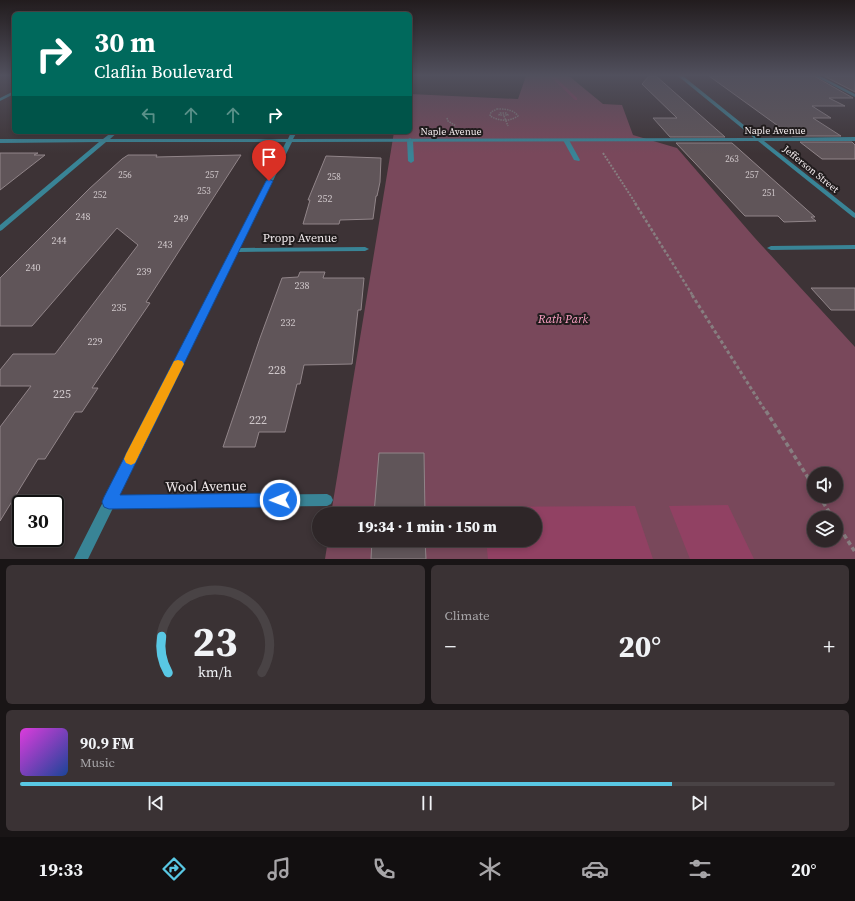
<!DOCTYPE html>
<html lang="en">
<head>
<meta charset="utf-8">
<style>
	body { margin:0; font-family:"Source Serif 4",serif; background:#3a3234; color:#f1f3f6; height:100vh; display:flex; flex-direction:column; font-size:15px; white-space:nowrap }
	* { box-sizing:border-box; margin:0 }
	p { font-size:13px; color:#a7a5a8 }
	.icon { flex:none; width:22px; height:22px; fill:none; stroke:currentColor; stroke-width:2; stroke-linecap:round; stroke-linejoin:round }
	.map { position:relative; height:559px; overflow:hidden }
	.sheet { display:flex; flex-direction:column; gap:6px; padding:6px; background:#191516; flex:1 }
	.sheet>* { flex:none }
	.guide { position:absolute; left:12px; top:12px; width:400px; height:122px; border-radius:6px; box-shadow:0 2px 6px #0003,0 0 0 1px #494345; background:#00695c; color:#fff; overflow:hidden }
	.tools { position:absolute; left:807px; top:467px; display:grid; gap:8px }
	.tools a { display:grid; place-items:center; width:36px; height:36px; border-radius:50%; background:#2e2628; box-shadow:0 2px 6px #0003,0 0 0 1px #494345; font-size:20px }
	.speed { position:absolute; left:12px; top:495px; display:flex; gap:8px; font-size:20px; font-weight:700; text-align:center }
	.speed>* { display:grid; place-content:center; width:52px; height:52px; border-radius:50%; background:#2e2628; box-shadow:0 2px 6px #0003,0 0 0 1px #494345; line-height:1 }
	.speed .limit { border:2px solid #111; border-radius:6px; background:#fff; color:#111 }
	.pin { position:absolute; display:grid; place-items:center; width:34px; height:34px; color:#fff; margin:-41px -17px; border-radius:50% 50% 50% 0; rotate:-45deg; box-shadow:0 0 4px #0007 }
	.pin .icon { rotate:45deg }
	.me { position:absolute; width:44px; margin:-22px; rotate:269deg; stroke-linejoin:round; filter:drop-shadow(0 0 3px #0008) }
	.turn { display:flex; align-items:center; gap:14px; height:84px; padding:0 16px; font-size:18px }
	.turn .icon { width:52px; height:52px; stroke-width:2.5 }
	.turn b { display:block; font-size:28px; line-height:34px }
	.lanes { display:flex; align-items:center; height:38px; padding:0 16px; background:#0003; justify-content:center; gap:20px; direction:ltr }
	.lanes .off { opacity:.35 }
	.big { font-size:30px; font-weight:800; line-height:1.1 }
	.sheet .widget { flex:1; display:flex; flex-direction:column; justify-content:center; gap:6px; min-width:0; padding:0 14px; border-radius:6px; background:#3a3234 }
	.sheet .dial { align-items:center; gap:0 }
	.dial svg { height:104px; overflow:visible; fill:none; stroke:#494345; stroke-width:7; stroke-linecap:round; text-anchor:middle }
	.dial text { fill:#f1f3f6; stroke:none }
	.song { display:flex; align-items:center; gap:12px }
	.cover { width:48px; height:48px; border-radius:6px; background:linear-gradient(135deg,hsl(300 70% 55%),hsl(220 70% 35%)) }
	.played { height:4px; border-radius:2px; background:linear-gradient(90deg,#59c8e4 80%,#494345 80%) }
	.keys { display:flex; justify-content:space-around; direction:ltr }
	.heat { display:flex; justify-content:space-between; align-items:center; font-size:22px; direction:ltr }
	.sheet .tiles { flex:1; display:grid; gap:6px; grid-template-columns:1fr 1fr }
	.widget:last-child { grid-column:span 2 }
	.trip { position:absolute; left:312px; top:507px; width:230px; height:40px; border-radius:20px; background:#2e2628; box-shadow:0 2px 6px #0003,0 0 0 1px #494345; font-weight:800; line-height:40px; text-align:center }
	.menu { display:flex; height:64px; justify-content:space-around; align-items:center; background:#120f10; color:#a7a5a8 }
	.menu .icon { width:28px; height:28px }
	.menu .on { color:#59c8e4 }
	.menu b { font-size:18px; color:#f1f3f6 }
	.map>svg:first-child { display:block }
	.green { fill:#79485b; fill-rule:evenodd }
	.water { fill:#914163 }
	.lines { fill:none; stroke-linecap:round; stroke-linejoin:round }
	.stream { fill:#914163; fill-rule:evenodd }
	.building { fill:#605559; stroke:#918589 }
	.path-far4 { stroke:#877e80; stroke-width:1.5; stroke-dasharray:1.5 1; stroke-linecap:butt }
	.path-far3 { stroke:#877e80; stroke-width:2; stroke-dasharray:2 1.5; stroke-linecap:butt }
	.path-far2 { stroke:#877e80; stroke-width:2.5; stroke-dasharray:3 2; stroke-linecap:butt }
	.path-far1 { stroke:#877e80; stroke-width:3; stroke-dasharray:3.5 2.5; stroke-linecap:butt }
	.path { stroke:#877e80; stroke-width:3.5; stroke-dasharray:4.5 3; stroke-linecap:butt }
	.service { fill:#398496; fill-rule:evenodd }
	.minor { fill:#398496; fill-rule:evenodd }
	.route { fill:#1a73e8; stroke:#114b97 }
	.slow { fill:#f59e0b }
	.labels { text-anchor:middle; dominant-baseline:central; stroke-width:4; stroke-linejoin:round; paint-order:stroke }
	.far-number-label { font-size:9px; fill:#cfc7ca }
	.far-street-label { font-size:10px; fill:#f4edef; stroke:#211c1d }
	.number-label { font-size:10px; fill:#cfc7ca }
	.street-label { font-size:12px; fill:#f4edef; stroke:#211c1d }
	.park-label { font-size:12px; font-style:italic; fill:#fea3c6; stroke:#211c1d }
	.near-number-label { font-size:12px; fill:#cfc7ca }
	.near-street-label { font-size:14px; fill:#f4edef; stroke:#211c1d }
</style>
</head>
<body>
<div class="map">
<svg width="855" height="559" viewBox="0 0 855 559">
	<rect width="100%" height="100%" fill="#3d3336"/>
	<path class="green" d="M526 76H569L603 104 622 105 633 135 677 148 754 237 855 347V559H325L328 540H535V514H331L394 132H410V94L518 99ZM814 474H836V496H814ZM814 518H836V540H814Z"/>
	<path class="water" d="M728 505 754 559H690L669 506Z
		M635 506 653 559H488L486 540H535V514H484L483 507Z"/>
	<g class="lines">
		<path class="stream" d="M550 76H554L577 98V100H575Z"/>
	</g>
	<path class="building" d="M649 76H656L725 137H670L653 118H677L642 84Z
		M709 76H814L853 98H829L845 106H812L831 118H813L841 136H792Z
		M824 76H855V92Z
		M800 142H852L855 145V159H822Z
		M676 143H732L815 217H811L816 221 784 222 778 216H745Z
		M0 153H38L34 155H45L0 190Z
		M128 155H157L156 157 241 155 150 296 146 302 150 303 92 388H98L82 412H75L45 459H38L0 521V427L31 386H0V370L13 354H55L138 245 117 228 32 326H0V278L89 189 122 159Z
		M326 156 381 158 380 182 377 196H376L373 219 340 220 339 224H303L310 200H308Z
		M300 272H325L323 278H364L361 310H358L352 364 304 365 300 384H297L285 432H259L255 447H223L260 338 282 278 298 277Z
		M811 288H855V310H831Z
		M379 453H424L425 514H374Z
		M372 540H425L426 559H371Z"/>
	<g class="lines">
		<path class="path-far4" d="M497 109C504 109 513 109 518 116 509 122 499 121 490 116L491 112Z
			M500 113H506L508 115H499Z
			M504 116 508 126
			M447 118 448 121 456 126"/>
		<path class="path-far3" d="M603 153 636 204"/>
		<path class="path-far2" d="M635 203 693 296"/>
		<path class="path-far1" d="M692 295 766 412"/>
		<path class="path" d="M766 411 814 487
			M819 496 833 518
			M836 522 855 552"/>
		<path class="service" d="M410 138 413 140 414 161 411 163 408 161 407 140Z
			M564 139 569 140 580 160 579 161 574 160 563 140Z"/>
		<path class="minor" d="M678 76H683L760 138 855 137V141H764L855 213V218L853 217 758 141 292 142 240 248 365 247 369 249 365 251 238 252 119 496 327 494 331 496 333 500 331 504 327 506 113 508 88 559H74L286 142H106L2 230 0 231V225L99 142 0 143V139H103L112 132H118L110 139H288L291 132H297L293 139 754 138Z
			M815 76H820L855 94V97Z
			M14 91V94L0 101V98Z
			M855 245V249L771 250 767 248 771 246Z"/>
	</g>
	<linearGradient id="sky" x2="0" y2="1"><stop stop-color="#221c1e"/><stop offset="0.49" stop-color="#51505d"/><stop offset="1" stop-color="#51505d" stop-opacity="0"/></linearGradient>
	<rect width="855" height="154" fill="url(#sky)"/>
	<path class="route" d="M269 179 273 181 120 495 280 493 285 495 287 500 285 505 280 507 109 509 104 507 102 502 104 497 266 181Z"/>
	<path class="slow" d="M178 360 182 361 184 364 135 463 131 465 126 463 124 459 126 454 174 361Z"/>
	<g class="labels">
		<g class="far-number-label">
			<text x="732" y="159">263</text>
			<text x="125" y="175">256</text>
			<text x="212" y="175">257</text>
			<text x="752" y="175">257</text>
			<text x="334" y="177">258</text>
			<text x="204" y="191">253</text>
			<text x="769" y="193">251</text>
			<text x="100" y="195">252</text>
		</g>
		<g class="far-street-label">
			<text x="775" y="130">Naple Avenue</text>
			<text x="451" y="131">Naple Avenue</text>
			<text transform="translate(811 169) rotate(39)">Jefferson Street</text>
		</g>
		<g class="number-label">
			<text x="325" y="198">252</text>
			<text x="83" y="216">248</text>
			<text x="181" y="218">249</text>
			<text x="59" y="240">244</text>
			<text x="165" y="244">243</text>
			<text x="33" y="267">240</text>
			<text x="144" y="271">239</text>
			<text x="302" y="285">238</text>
			<text x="119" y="307">235</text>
			<text x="288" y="322">232</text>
			<text x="95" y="341">229</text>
		</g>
		<g class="street-label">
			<text x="300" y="238">Propp Avenue</text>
		</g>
		<g class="park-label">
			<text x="563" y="319">Rath Park</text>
		</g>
		<g class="near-number-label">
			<text x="277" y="370">228</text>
			<text x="62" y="394">225</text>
			<text x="258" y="420">222</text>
		</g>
		<g class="near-street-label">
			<text transform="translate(206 486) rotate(-1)">Wool Avenue</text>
		</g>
	</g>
</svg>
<div class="tools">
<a><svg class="icon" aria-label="sound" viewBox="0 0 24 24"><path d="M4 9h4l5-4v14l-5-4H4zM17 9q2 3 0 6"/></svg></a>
<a><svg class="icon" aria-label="layers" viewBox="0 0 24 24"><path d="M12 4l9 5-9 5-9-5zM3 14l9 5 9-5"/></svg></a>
</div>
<div class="speed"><div class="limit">30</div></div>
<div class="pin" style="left:269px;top:181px;background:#d93025"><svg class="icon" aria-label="arrive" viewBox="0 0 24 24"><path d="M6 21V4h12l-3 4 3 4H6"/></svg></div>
<svg class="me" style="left:280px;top:500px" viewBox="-20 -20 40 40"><circle r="17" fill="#1a73e8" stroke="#fff" stroke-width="3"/><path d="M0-11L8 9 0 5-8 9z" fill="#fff"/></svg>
<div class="trip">19:34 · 1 min · 150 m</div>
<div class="guide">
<div class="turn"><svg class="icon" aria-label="right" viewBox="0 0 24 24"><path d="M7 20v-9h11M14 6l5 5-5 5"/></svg><div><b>30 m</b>Claflin Boulevard</div></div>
<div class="lanes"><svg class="icon off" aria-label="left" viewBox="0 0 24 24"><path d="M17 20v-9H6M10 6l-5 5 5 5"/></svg><svg class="icon off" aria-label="ahead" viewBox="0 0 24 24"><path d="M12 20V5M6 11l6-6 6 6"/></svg><svg class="icon off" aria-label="ahead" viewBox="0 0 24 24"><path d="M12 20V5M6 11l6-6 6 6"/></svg><svg class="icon" aria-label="right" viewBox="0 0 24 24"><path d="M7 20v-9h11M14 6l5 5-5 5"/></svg></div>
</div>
</div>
<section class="sheet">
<div class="tiles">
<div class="widget dial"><svg viewBox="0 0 100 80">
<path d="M14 69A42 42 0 1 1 86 69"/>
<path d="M14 69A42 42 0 0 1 9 41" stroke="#59c8e4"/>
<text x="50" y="56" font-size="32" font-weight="700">23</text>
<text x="50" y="72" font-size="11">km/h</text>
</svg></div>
<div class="widget"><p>Climate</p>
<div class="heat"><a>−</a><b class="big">20°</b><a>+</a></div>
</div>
<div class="widget">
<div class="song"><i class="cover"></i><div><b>90.9 FM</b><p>Music</p></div></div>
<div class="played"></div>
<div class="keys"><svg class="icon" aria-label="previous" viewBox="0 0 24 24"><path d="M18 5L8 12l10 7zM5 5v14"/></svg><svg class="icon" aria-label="pause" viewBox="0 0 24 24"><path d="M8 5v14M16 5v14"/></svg><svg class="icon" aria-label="next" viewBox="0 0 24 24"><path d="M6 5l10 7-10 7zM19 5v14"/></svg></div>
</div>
</div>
</section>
<nav class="menu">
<b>19:33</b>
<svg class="icon on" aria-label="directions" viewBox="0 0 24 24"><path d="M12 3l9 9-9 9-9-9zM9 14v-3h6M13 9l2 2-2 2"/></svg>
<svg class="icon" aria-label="music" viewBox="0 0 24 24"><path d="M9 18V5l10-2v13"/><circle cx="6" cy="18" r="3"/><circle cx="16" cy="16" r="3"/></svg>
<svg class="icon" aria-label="phone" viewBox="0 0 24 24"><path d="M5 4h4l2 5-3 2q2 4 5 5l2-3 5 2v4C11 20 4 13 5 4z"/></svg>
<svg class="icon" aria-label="climate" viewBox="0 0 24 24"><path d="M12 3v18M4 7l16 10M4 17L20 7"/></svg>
<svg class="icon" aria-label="car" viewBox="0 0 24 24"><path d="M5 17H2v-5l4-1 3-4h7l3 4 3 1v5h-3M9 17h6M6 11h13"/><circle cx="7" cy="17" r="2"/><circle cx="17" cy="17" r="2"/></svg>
<svg class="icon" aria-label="filters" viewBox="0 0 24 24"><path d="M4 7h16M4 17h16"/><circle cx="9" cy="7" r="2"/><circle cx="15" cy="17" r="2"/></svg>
<b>20°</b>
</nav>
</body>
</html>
